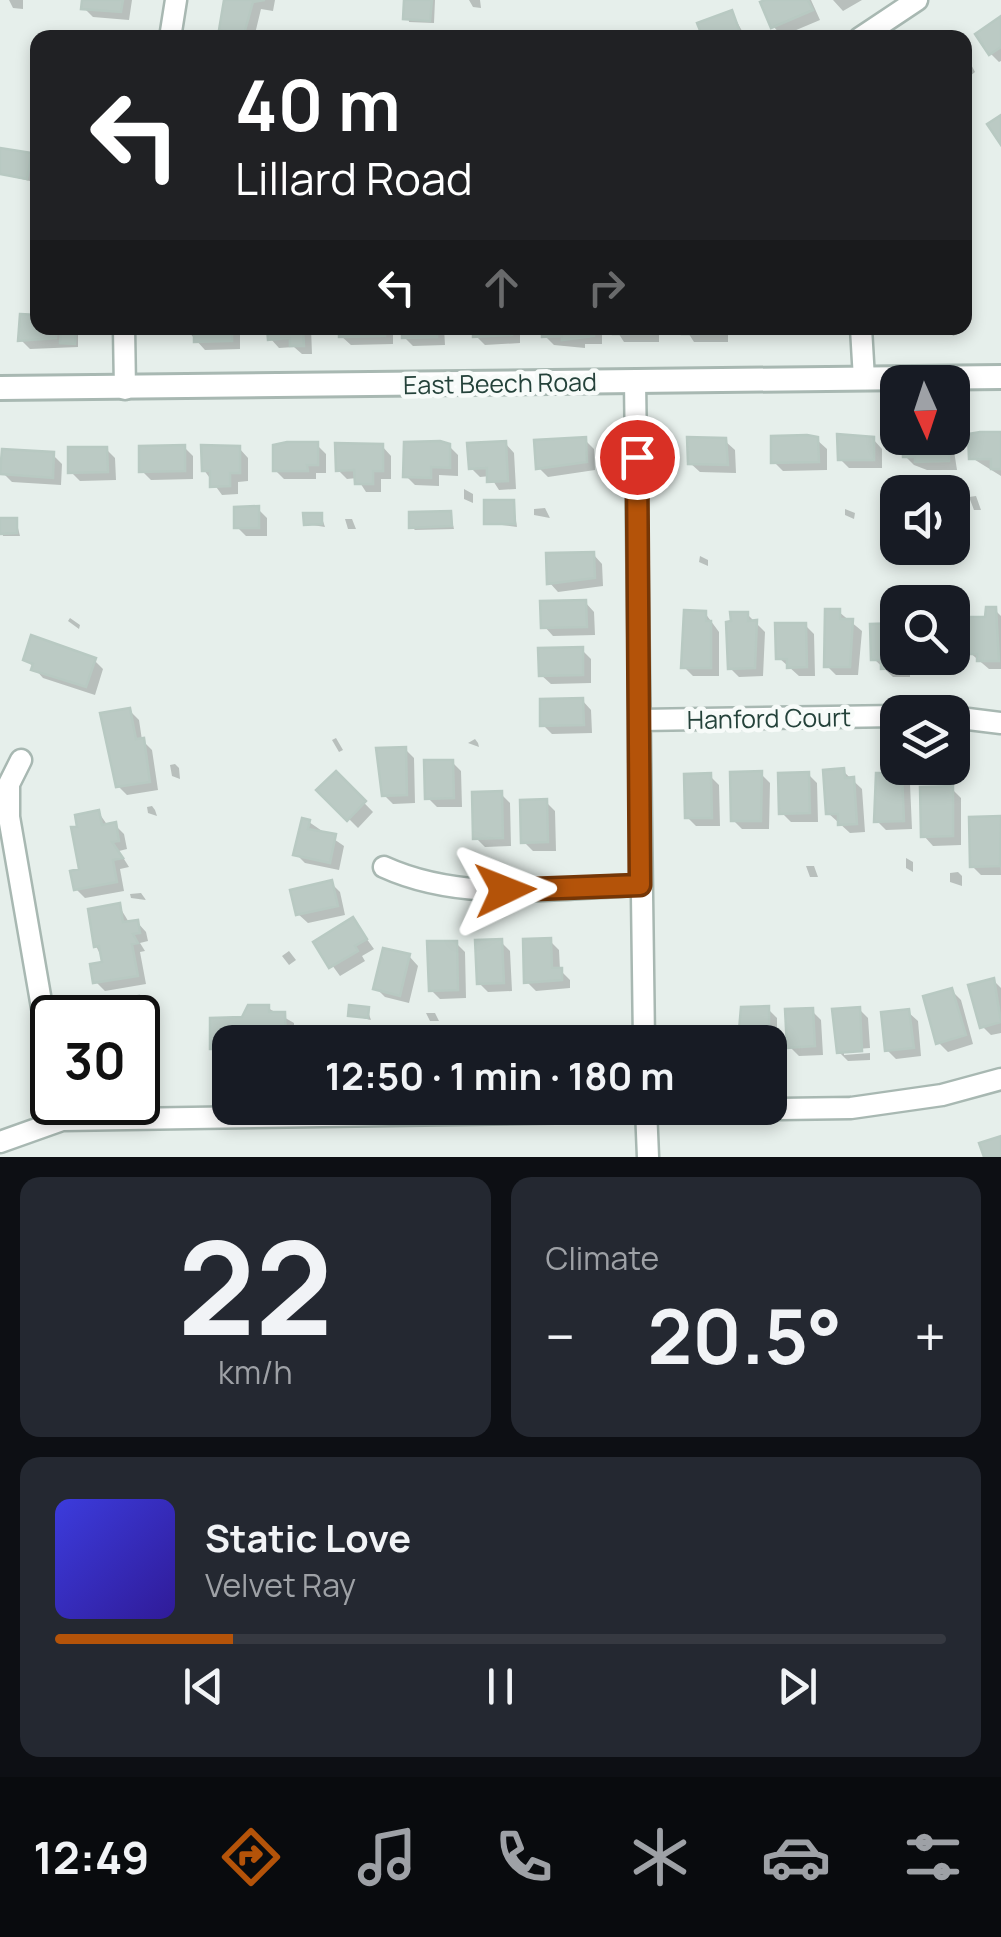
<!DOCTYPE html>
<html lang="en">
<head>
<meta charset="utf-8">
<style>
	body { margin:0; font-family:Manrope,sans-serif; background:#242831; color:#f1f3f6; height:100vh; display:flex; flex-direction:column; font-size:38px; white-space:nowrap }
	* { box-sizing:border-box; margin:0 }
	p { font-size:32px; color:#9ea1a6 }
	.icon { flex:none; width:55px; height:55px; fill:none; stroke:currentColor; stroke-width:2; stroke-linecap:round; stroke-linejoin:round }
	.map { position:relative; height:1157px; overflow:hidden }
	.drawer { display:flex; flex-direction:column; gap:20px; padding:20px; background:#0d0f14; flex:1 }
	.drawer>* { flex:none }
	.hud { position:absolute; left:30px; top:30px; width:942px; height:305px; border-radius:20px; box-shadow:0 5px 15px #0003; background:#202124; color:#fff; overflow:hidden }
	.needle { width:65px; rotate:177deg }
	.tools { position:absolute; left:880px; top:365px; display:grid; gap:20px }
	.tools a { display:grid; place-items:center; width:90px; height:90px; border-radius:20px; background:#171b24; box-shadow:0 5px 15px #0003; font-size:50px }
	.speed { position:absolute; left:30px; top:995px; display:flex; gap:20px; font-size:50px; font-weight:700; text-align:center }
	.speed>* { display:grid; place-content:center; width:130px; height:130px; border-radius:50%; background:#171b24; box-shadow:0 5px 15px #0003; line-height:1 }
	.speed .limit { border:5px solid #111; border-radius:15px; background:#fff; color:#111 }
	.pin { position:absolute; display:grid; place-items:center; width:85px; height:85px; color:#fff; margin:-42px; border:5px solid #fff; border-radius:50%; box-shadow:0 2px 10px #0007 }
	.me { position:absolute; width:110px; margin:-55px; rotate:88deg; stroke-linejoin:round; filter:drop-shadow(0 0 8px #0008) }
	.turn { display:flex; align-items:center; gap:35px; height:210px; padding:0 40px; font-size:45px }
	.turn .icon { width:130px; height:130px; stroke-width:2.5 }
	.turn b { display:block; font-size:70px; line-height:85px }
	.lanes { display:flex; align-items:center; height:95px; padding:0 40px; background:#0003; justify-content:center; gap:50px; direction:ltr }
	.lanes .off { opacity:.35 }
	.big { font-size:75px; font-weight:700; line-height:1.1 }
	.drawer .tile { flex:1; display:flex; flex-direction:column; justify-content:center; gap:15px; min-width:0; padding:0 35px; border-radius:20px; background:#242831 }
	.drawer .dial { align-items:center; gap:0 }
	.dial b { font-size:130px; line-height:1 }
	.song { display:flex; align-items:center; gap:30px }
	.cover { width:120px; height:120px; border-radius:15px; background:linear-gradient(135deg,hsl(240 70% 55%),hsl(250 70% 35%)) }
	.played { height:10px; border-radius:5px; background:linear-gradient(90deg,#b45309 20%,#363941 20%) }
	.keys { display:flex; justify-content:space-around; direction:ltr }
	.heat { display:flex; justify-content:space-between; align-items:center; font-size:55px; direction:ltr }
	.drawer .tiles { flex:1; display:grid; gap:20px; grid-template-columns:1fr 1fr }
	.tile:last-child { grid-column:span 2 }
	.trip { position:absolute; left:212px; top:1025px; width:575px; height:100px; border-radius:20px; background:#171b24; box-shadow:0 5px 15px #0003; font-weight:700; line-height:100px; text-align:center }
	.tabs { display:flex; height:160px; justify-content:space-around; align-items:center; background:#090b0e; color:#9ea1a6 }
	.tabs .icon { width:70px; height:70px }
	.tabs .active { color:#b45309 }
	.tabs b { font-size:45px; color:#f1f3f6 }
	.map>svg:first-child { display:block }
	.shadow { fill:#0003 }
	.building { fill:#bbcac4; stroke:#b8c9c2; stroke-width:2.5 }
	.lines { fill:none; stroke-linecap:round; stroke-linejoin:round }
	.minor-casing { stroke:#a8b8b2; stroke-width:25 }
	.tertiary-casing { stroke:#a8b8b2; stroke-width:28 }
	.minor { stroke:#fff; stroke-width:20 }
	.tertiary { stroke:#fff; stroke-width:22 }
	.route-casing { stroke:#753606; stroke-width:25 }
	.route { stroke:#b45309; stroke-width:18 }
	.labels { text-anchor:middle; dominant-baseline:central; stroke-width:9; stroke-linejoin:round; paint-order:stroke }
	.street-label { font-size:25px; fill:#24423a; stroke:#f7fbf9 }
</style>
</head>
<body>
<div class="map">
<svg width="1001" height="1157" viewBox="0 0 1001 1157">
	<rect width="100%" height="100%" fill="#e6efeb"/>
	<path class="shadow" d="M9 0H23V9L13 8Z
		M85 0H132L129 20 93 17 84 8Z
		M227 0H275L273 11 261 9 254 38H230L222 29Z
		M407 0H435L434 23 409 22Z
		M469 0H480L481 8 473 7Z
		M771 0H811L820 20 782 36 773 26Z
		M833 0H862L843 11Z
		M732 13 746 38H705Z
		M1001 19V61L999 62 990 53Z
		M965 53 975 72 965 80Z
		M30 155 34 159 30 181 0 174V161Z
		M38 328H78V347L30 349 21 340Z
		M185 328H240V349L205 350Z
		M270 328H311L312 354H302L294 347 279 348 270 338Z
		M341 328H393V344L351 345 341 336Z
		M404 328H444L445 345 413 346 404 337Z
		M475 328H520V343L485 345 476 336Z
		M545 328H602V344H585V348L554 345 545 336Z
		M615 328H659V342H624Z
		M685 328H728V342H694Z
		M938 328H959L954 336Z
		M1001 435V476L972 458Z
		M905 438H952L957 470H927L914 465 905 456Z
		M873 439 882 449V468H849L840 459Z
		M585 440 594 449 595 470 548 477 538 467Z
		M817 440 827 449V470L783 471 774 462Z
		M725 441 735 450 736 473 700 472 690 463Z
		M505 443 514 453 516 489 499 490 490 476 480 477 471 468Z
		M317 445 326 454V473H316V479H284L275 470Z
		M382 446 391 456V479H381V492H366L357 478 347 479 338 470Z
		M449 446 458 455V476L439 475V486L415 485 406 476Z
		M184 447 193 456V479L151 480 142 471Z
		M239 448 248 458V481L238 482V494L222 495 204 470Z
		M106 449 115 458 116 480 80 481 71 472Z
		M53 455 62 464 61 485 12 482 3 473Z
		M464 489 473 494V503L464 499Z
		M976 496 981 510H974L969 497Z
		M513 502 517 527 486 523Z
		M545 508 550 518 534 515V509Z
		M885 508 894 516 892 519 882 511Z
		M258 509 267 518V536H246L237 527Z
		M845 509 855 513 854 519 845 515Z
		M450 514 454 529 415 530 412 527Z
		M321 515 325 527 306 524Z
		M345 519H352L356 529H348Z
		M0 520H16L20 536H3Z
		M593 554 602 564 603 586 558 592 549 582Z
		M700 556 708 560V566L699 562Z
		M585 602 594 612 595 635 553 636 544 626Z
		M995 610 1001 616V669H989L969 652Z
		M839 612 862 631 858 675H836L827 666Z
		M705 613 719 632V676H693L684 667Z
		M747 614 765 632 763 676 739 677 730 668Z
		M70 618 80 625 79 629 68 621Z
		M805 625 814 634 815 676H799L779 658Z
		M952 633 956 675H932L923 666V658H952Z
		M582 650 591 659V683L551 684 541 675Z
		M910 658V677H893L874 659Z
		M26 659 94 660 103 669 95 695 43 678Z
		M582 700 591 710 592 733 552 734 543 725Z
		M130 711 139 720 142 740 152 750 158 790 127 795 118 786 111 765 103 715Z
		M336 738 343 750 339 752 332 740Z
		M475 739 478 743 479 747 468 743Z
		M405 749 414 758 415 803 393 804 384 795Z
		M452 762 461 771 462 807H437L428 798Z
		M175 764 179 768 180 779 172 776 170 765Z
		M843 771 862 789 865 832 850 833 828 813Z
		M336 774 373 812 358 828 320 790Z
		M761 774 770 783 769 829H742L733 820Z
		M808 774 817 783 818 822H791L782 813Z
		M901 775 910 784 912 829 886 830 877 821Z
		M710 776 719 785 720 826H696L687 817Z
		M952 789 961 798V845L933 846 924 836Z
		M501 794 510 803 511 846 485 847 476 838Z
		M546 802 555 811 556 851H533L524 842Z
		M152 806 155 810 157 816 148 813 147 807Z
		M99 813 108 826 115 825 124 834 127 849 119 851 129 867 120 869 124 891 85 898 76 889Z
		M1000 819 1001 875H981L972 866Z
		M309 822 344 846 339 870 305 863 296 854Z
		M906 858 913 862V872L906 868Z
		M806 866H814L818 877H810Z
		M958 872 962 876V886L950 882V873Z
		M331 883 340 892 345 915 308 923 298 914Z
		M141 893 146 900 131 898 130 894Z
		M119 906 130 924 137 922 146 932 148 941 140 943 145 951 140 952 146 984 105 991 96 982 105 964 96 946Z
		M353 920 374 949 362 956 365 961 340 976 316 943Z
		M550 941 559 950 560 970 570 980V988L536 991 527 982Z
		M501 942 510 951 512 991 488 992 479 983Z
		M456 943 465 952 466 998 440 999 431 990Z
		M289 951 296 960 289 965 282 956Z
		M409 956 418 966 409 1003 385 997 376 988Z
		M993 980 1001 988V1033L991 1035 982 1026Z
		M952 991 961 1000 973 1044 948 1052 939 1043Z
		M138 999 147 1008 150 1028 160 1041 150 1042 154 1073 138 1075Z
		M268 1008 294 1023V1042H230V1057H222L213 1048 244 1020Z
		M367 1009 371 1020 351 1015Z
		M744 1009H768L777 1018V1064H770V1042H742Z
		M859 1009 868 1018 870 1048 844 1050V1055L870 1053V1060L848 1061 839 1052Z
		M812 1011 821 1020 823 1055 799 1056 790 1047Z
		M908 1012 918 1021 921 1056 896 1059 887 1050Z
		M426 1013H435L439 1021H430Z"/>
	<path class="building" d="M82 0H123L121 12 81 9Z
		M224 0H265L253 2 244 34 219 30Z
		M404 0H432L430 21 403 19Z
		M765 0H808L813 10 771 28 760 2Z
		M732 10 742 38H703L697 23Z
		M1001 16V47L989 55 975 34Z
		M1001 115V145L987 124Z
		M0 148 32 153 27 179 0 174Z
		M20 314 38 315V328H57L56 338 18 341Z
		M61 328H76L75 344 60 343Z
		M183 328H232V341L194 342V330Z
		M267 328H303L304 346H290V338L268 340Z
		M339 328H385V336L339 337Z
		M402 328H437V337L402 338Z
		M473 328H512V335L473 337Z
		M542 328H594V336L562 340V336L542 337Z
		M613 328H651V334H613Z
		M682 328H720V334H682Z
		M980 432H1001V469H991V459H969L968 434Z
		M837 434 874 437V460H838Z
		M807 435 818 437 819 462 771 463V436Z
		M586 437 587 462 536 469 534 440Z
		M687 437 726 438 728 465 688 464Z
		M902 438H949V461L915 462V457H903Z
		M440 441 450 444V468L431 467V478L403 477 404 442Z
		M506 441 508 481 487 482V468L469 469 467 443Z
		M287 442H318V465H307L308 471H273V445Z
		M335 443 383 444V471H373V484H355L354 470 336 471Z
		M185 445V471L139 472V446Z
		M201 445 240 446V473H230V486L210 487V471H202Z
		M68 447H107L108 472 68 473Z
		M2 449 54 452 53 478 0 474Z
		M484 500H514L515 524H484Z
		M259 506V528H234V507Z
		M451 511 452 526 409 528V512Z
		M303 513H322V524L304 525Z
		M0 518H17V533L0 534Z
		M594 552 595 578 547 584 546 553Z
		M586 600 587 627 541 628 540 601Z
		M986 607H996L999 661H977V654H967V617H985Z
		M825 609H840V619H853L850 667H824Z
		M684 610 706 611V621H711V668H681Z
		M730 612H748V621L757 620 755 668 728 669 726 622 731 621Z
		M775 623H806L807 667 787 668V659H776Z
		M898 623 902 668 881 669V660H871L870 624Z
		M31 635 96 658 86 687 31 670 33 664 23 660Z
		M583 647V675L539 676 538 648Z
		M921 658H947L948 667H921Z
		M583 698 584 725 540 726V699Z
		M130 708 136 739 144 738 150 782 116 787 100 713Z
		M406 747 407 795 382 796 376 748Z
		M424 760H453L454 798 425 799Z
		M844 768 845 778 854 777 857 824 838 825V814H826L823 770Z
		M336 771 366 801 347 821 316 790Z
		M762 771 761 821H731L730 772Z
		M809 772 810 813 779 814 778 773Z
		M711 773 712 818H685L684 774Z
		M876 773H902L904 821 874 822Z
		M953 786V836L921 837 920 787Z
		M502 791 503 838 473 839 472 792Z
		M547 799 548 842 521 843 520 800Z
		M99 810 102 825 116 822 119 841 112 842 123 858 113 860 117 882 74 890 70 871 79 869 71 827H77L75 815Z
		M1001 816 1000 866 970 867 969 817Z
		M302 818 310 820 308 829 336 834 330 863 293 855Z
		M332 880 338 906 296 915 290 890Z
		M120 903 123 922 138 920 140 933 133 934 138 943 132 944 138 976 93 983 90 964 102 962 99 946 94 947 88 909Z
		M353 917 367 939 355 946 358 951 329 968 313 942Z
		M551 938 552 968H562V980L524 983 523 939Z
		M502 939 504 983 477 984 475 940Z
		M427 941H457L458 990 429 991Z
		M383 948 410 954 400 996 373 989Z
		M994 978 1001 1022 980 1028 968 985Z
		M952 988 966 1035 936 1044 923 996Z
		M139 996 144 1027 152 1026V1032L142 1034 146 1064 138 1065V1018H107L105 1001Z
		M248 1005H269V1012H285L286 1042H230V1049H210V1018L242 1017Z
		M349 1005 369 1007 368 1018 348 1016Z
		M769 1006V1042H738L741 1007Z
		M860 1007 862 1051 837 1053 832 1009Z
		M813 1008 815 1046 787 1048 785 1009Z
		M909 1009 914 1048 885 1051 881 1012Z
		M1001 1136V1157H984L979 1143Z"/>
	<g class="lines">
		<defs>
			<path id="minor" d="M170 38 176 0
				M860 38 917 0
				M124 328 125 389
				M861 328 864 379
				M635 381 644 1042
				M952 717 1001 723
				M641 720 898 716
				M21 760 9 784V817L52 1065
				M384 867C463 903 554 888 640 885
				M646 1108 648 1157
				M0 1142 62 1120 851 1108 942 1095 1001 1079"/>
			<path id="tertiary" d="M0 388 1001 377"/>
		</defs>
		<use href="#minor" class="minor-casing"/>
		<use href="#tertiary" class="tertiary-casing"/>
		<use href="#minor" class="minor"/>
		<use href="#tertiary" class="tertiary"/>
	</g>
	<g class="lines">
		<defs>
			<path id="route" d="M505 890 640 885 637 457"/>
		</defs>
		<use href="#route" class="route-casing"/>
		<use href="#route" class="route"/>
	</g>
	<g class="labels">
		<g class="street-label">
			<text transform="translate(500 383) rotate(-1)">East Beech Road</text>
			<text transform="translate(769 718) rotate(-1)">Hanford Court</text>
		</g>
	</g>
</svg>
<div class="tools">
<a><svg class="needle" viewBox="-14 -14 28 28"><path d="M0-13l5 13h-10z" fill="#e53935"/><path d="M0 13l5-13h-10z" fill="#9ea1a6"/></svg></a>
<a><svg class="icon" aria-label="sound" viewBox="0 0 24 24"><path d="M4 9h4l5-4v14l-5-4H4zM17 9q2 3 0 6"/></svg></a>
<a><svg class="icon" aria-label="search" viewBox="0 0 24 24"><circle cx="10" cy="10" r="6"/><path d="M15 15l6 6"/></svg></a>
<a><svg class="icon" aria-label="layers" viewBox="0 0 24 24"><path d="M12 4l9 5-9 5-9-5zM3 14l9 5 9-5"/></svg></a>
</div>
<div class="speed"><div class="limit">30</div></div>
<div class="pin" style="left:637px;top:457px;background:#d93025"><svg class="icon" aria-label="arrive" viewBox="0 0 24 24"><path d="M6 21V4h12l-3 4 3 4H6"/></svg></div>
<svg class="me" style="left:505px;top:890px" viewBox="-20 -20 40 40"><path d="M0-17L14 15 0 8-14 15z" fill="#b45309" stroke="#fff" stroke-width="4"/></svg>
<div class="trip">12:50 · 1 min · 180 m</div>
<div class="hud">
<div class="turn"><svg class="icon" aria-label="left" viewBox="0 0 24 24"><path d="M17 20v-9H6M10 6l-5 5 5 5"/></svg><div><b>40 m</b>Lillard Road</div></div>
<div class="lanes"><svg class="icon" aria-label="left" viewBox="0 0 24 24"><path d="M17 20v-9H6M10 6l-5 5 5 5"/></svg><svg class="icon off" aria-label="ahead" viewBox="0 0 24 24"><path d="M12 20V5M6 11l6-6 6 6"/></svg><svg class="icon off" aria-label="right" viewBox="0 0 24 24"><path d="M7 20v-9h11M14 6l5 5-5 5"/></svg></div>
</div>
</div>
<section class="drawer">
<div class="tiles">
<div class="tile dial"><b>22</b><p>km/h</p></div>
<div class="tile"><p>Climate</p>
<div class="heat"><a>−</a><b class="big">20.5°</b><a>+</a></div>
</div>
<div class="tile">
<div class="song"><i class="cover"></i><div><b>Static Love</b><p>Velvet Ray</p></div></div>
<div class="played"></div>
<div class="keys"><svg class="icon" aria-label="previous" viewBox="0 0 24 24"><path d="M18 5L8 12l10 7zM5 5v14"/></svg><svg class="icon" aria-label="pause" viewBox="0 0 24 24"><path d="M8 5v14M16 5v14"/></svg><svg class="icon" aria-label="next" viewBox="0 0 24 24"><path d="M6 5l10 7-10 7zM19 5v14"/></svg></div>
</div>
</div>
</section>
<nav class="tabs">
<b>12:49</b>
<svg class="icon active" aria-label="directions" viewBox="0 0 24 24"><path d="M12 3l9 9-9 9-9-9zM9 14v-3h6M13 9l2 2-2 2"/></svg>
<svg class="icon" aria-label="music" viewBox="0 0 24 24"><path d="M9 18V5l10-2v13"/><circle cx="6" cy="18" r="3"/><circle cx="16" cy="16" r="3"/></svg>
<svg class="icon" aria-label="phone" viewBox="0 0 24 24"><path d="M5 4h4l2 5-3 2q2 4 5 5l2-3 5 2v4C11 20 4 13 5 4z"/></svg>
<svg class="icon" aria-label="climate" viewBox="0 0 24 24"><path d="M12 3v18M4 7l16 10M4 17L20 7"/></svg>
<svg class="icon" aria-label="car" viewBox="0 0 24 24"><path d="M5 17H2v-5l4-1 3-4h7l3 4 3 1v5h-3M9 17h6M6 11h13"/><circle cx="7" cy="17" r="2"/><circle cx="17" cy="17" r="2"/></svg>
<svg class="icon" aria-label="filters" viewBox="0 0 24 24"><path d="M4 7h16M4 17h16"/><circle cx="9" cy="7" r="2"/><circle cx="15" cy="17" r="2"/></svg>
</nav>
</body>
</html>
